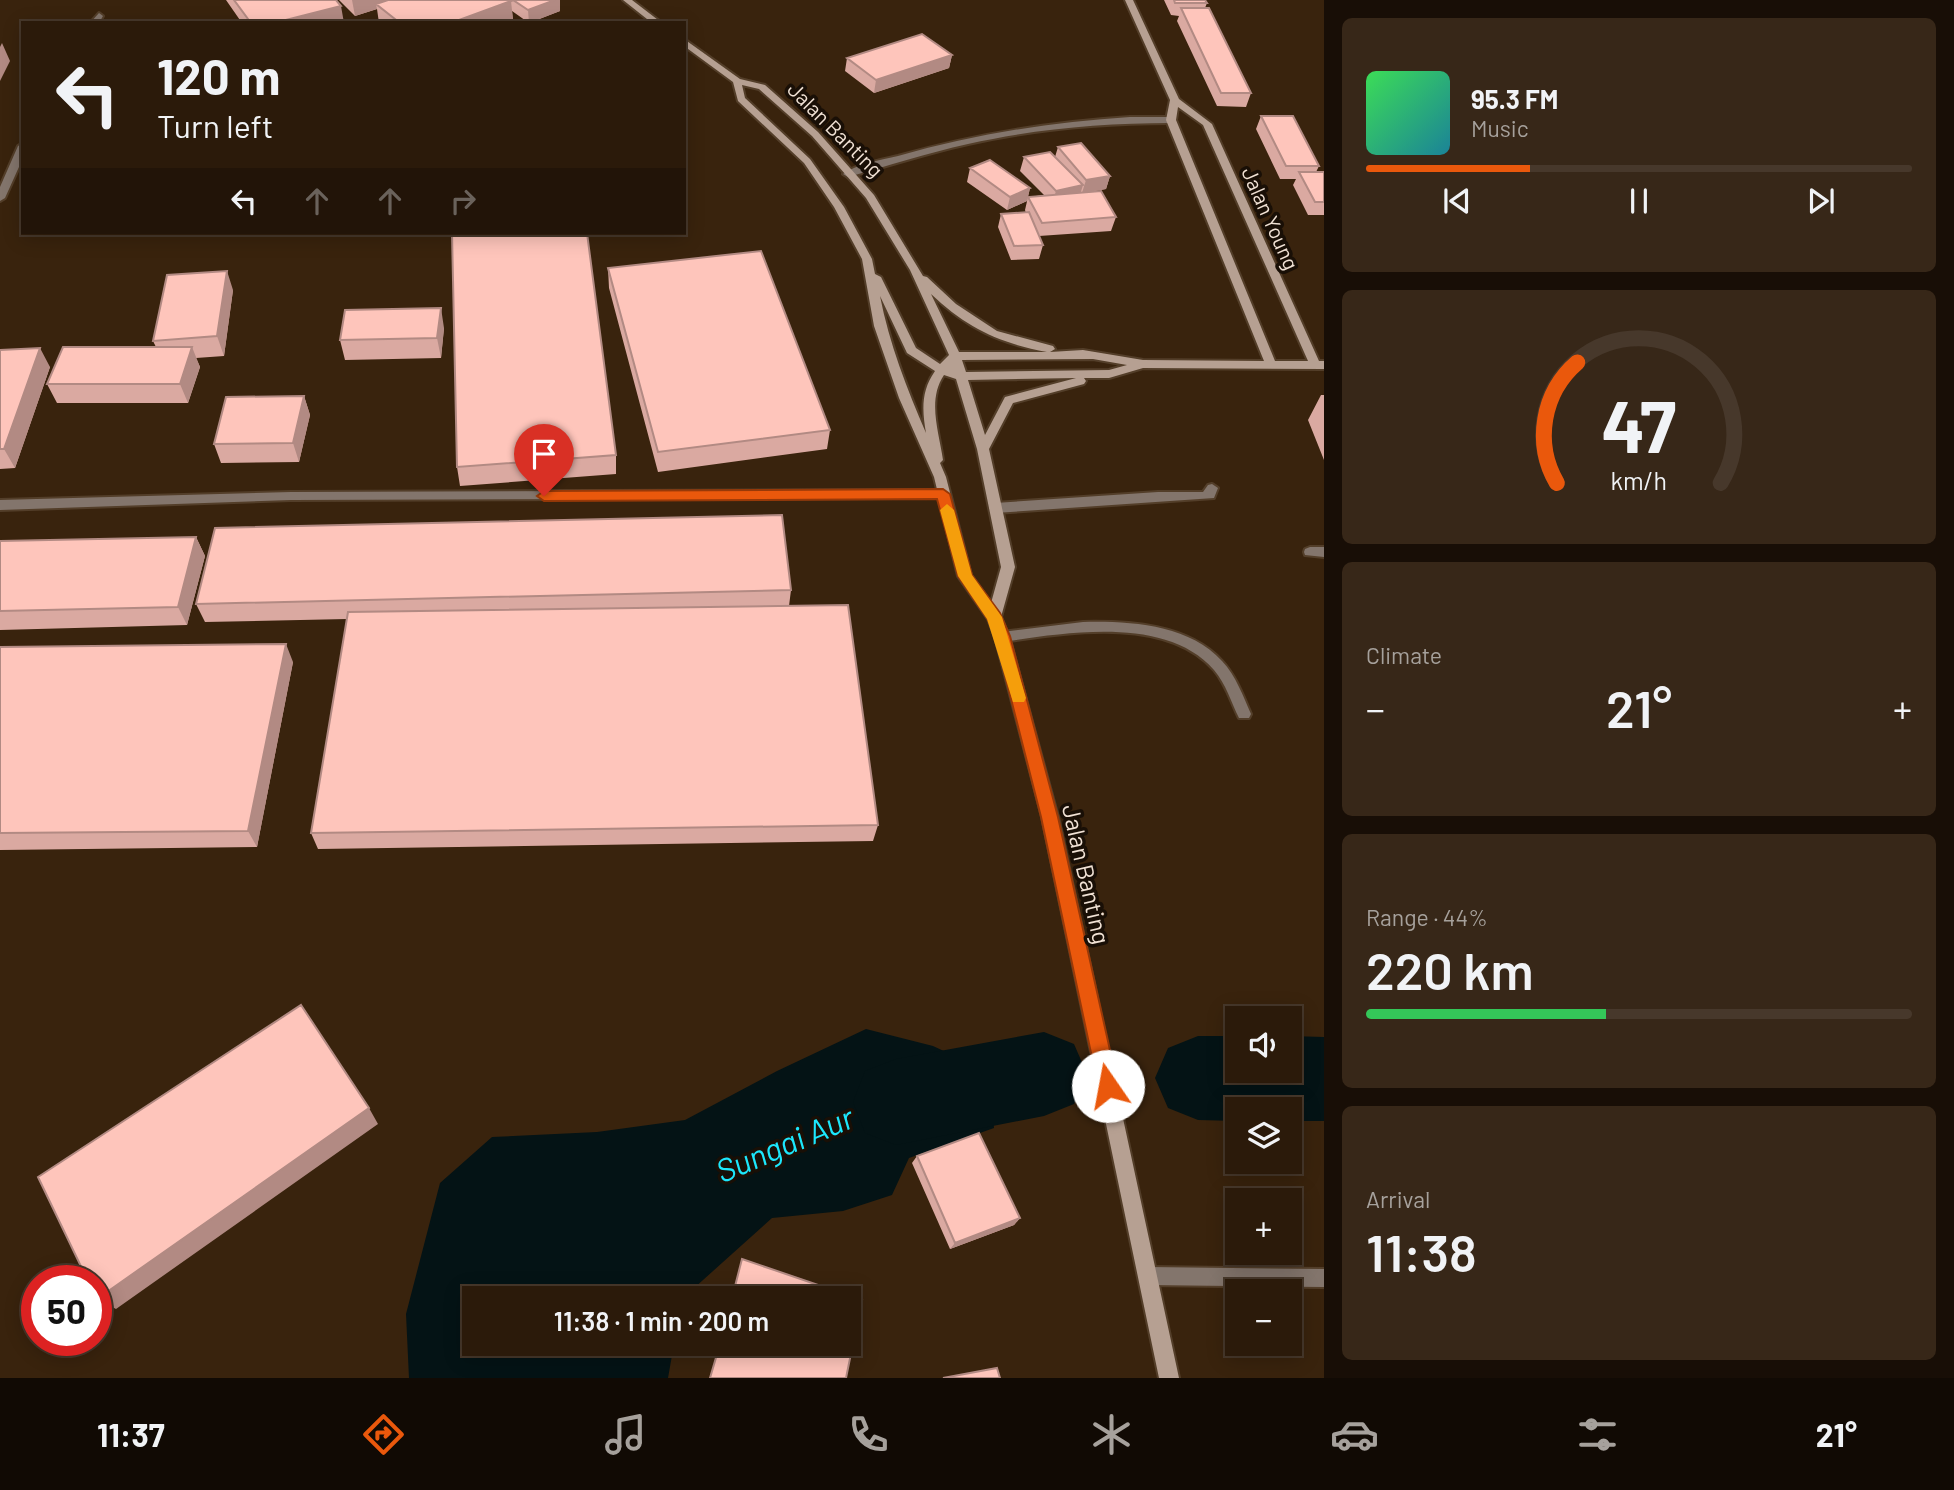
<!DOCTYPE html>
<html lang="en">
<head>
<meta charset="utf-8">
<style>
	body { margin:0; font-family:Barlow,sans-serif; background:#372718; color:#f1f3f6; height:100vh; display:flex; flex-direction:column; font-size:26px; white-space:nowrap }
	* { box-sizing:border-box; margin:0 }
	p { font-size:23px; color:#a6a19c }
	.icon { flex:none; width:38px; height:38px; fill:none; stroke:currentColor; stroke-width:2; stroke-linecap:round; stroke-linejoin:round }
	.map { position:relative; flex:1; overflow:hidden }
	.drawer { display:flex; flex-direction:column; gap:18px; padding:18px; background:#180e06; width:630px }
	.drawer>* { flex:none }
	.top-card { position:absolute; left:21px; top:21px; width:665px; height:214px; border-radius:0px; box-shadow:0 4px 18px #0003,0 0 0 2px #47382b; background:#2b1a0a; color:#f1f3f6; overflow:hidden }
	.tools { position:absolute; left:1225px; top:1006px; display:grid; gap:14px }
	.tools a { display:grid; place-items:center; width:77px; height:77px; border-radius:0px; background:#2b1a0a; box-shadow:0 4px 18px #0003,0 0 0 2px #47382b; font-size:35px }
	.speed { position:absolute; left:21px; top:1265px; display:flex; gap:14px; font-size:35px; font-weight:700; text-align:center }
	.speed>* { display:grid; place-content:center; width:91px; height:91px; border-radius:50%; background:#2b1a0a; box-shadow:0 4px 18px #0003,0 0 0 2px #47382b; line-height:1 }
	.speed .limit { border:10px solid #d22; background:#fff; color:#111 }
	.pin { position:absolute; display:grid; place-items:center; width:60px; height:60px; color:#fff; margin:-72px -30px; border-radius:50% 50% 50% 0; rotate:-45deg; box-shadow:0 0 7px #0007 }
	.pin .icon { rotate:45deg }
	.me { position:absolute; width:77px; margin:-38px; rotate:348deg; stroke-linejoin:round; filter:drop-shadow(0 0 5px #0008) }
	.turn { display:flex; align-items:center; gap:24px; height:147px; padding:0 21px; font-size:32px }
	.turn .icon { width:91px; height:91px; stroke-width:2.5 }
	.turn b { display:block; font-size:49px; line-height:60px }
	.lanes { display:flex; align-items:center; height:66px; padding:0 21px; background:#0003; justify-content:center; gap:35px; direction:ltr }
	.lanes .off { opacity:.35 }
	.big { font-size:52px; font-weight:600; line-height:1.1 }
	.drawer .tile { flex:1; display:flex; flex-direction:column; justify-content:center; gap:10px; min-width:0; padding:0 24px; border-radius:10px; background:#372718 }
	.drawer .dial { align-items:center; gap:0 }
	.dial svg { height:182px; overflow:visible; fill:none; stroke:#47382b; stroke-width:7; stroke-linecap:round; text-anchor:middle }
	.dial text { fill:#f1f3f6; stroke:none }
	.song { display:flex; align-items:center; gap:21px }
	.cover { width:84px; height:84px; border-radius:10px; background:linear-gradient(135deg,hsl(130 70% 55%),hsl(190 70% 35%)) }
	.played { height:7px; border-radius:4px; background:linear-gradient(90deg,#ea580c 30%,#47382b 30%) }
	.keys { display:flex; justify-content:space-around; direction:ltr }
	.heat { display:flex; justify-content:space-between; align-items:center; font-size:38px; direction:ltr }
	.charge { height:10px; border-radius:5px; background:linear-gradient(90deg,#34c759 44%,#47382b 0) }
	.trip { position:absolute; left:462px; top:1286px; width:399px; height:70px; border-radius:0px; background:#2b1a0a; box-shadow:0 4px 18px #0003,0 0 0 2px #47382b; font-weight:600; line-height:70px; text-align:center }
	.tabs { display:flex; height:112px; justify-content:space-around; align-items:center; background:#110a04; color:#a6a19c }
	.tabs .icon { width:49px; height:49px }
	.tabs .on { color:#ea580c }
	.tabs b { font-size:32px; color:#f1f3f6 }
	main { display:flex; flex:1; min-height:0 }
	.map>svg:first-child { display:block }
	.water { fill:#041315 }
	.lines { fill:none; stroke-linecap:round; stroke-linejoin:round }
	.river { fill:#041315; fill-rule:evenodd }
	.lane-casing { stroke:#533e29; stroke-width:4 }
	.street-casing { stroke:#533e29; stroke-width:4 }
	.secondary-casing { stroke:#533e29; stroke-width:4 }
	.lane { fill:#83756c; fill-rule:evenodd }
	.street { fill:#83756c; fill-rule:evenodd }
	.secondary { fill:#b6a092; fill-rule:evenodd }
	.wall { fill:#daa9a1 }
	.shaded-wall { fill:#b28a83 }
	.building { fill:#fec5bb; stroke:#b28a83; stroke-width:2 }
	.route { fill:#ea580c; stroke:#983908; stroke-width:2 }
	.slow { fill:#f59e0b }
	.labels { text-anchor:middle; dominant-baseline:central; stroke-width:7; stroke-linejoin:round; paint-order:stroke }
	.far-street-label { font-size:21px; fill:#f1e2d5; stroke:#190f06 }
	.street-label { font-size:24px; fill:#f1e2d5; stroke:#190f06 }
	.near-water-label { font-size:32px; font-style:italic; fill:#1ce7fc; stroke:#190f06 }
</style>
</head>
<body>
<main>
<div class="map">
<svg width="1324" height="1378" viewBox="0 0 1324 1378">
	<rect width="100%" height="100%" fill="#39230d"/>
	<path class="water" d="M866 1029 933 1046 989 1072 994 1128 909 1158 892 1195 843 1211 772 1218 683 1298H474V1344H674L668 1378H409L406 1314 440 1183 492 1137 597 1132 685 1120 777 1071Z"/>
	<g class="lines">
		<path class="river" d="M1044 1032 1074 1044 1087 1074 1074 1104 1044 1116 896 1145 865 1133 853 1102 865 1071 896 1059Z
			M1198 1036H1237V1071H1290V1036L1324 1037V1121H1290V1110H1237V1121L1198 1120 1168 1108 1155 1078 1168 1048Z"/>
		<defs>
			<path id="lane" d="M99 13 103 16 99 23H90Z
				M23 143V158L5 198 0 201V187L18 146Z
				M1212 484 1218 488 1214 498 995 513 989 508 995 503 1158 492H1203L1208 485Z
				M943 490 949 494 943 498 291 500 0 510V500L291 492Z
				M1310 547H1324V557L1305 555 1304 552 1305 549Z
				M1083 622C1129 621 1188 624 1222 661 1236 676 1243 696 1251 714L1249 718H1239C1231 702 1226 684 1214 670 1166 615 1065 633 1002 642L995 637 1002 632Z
				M1148 1267 1324 1269V1287L1148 1285 1141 1283 1139 1276 1141 1269Z"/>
			<path id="street" d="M1130 117H1171L1176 120 1171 123C1102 123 1035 129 968 144 927 153 888 166 848 177L843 174C857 164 881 160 898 156 975 134 1051 122 1130 117Z"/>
			<path id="secondary" d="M623 0H632L662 23H652Z
				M1125 0H1133L1179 99 1212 124 1319 361H1324V369L1143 368 1109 378H1084L1086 381 1084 384 1013 403 989 449 1015 567 1001 617 1009 637 1058 817 1179 1378H1159L1042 817 995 637 988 619 958 576 934 477 899 398 874 326 862 259 834 207 804 163 738 101 733 82 684 46V39L740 79 765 85 818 132 874 195 923 276 927 277 956 304 997 331 1053 346 1055 349 1050 352 1083 350 1143 360 1264 361 1166 120 1170 100ZM742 85 759 89 812 136 866 198 910 270 949 355 940 364 916 348 881 277 875 274 872 259 844 207 810 159 745 98ZM1178 107 1203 125 1308 361H1275L1176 120ZM931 294C967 328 999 343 1047 352H959ZM880 296 907 353 935 371C921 391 922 410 926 433 907 389 889 343 880 296ZM1093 359 1127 365 1109 370 966 372 962 360ZM944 375 956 379 977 449 1001 567 991 603 971 575 946 477 940 463 943 460C939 432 927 400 944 375ZM1076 378 1005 397 985 435 968 380Z"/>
		</defs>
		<use href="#lane" class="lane-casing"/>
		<use href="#street" class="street-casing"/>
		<use href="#secondary" class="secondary-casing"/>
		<use href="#lane" class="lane"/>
		<use href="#street" class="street"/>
		<use href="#secondary" class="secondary"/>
	</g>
	<path class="wall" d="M226 0H336L344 23H242Z
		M339 0H560V11L529 23 512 11 513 20 505 23H379L377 9 355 16Z
		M1164 0H1205L1207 3 1205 8 1251 93 1246 107 1217 106 1177 21 1179 16 1171 15Z
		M952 55 949 68 874 93 845 71 847 58Z
		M1261 116 1319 166 1316 172H1324V215H1308L1293 185 1296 179H1280L1256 129Z
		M1058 147 1110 176 1106 189 1089 192 1116 217 1111 231 1039 236 1043 245 1039 259 1011 260 998 227 1001 214 1026 213 1025 210 1028 197 1044 195 1020 171 1024 157H1055Z
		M970 168 1030 188 1027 201 1007 210 967 182Z
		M608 268 830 430 827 449 658 472 609 288Z
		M233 290 224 356 196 358 200 367 188 403H57L47 384 156 347 153 341Z
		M444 328 441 358 345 360 340 340Z
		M0 350 50 367 15 468 0 469Z
		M1321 395H1324V460L1308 420Z
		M304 396 310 415 299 462 221 463 214 444Z
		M616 455V474L460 486 457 467Z
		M196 537 205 556 187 625 0 630V541Z
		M791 590 789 606 878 825 873 841 318 849 311 833 347 619 205 622 196 604Z
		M0 647 293 662 257 847 0 850Z
		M917 1156 1020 1218 1014 1225 950 1249 912 1163Z"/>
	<path class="shaded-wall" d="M352 0H409L376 4 377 9 355 16Z
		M555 0H560V11L529 23 528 10Z
		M511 1 513 20 505 23H451Z
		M341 6 344 23H274Z
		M2 43 10 61 0 81V47Z
		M952 55 949 68 874 93 876 80Z
		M1110 176 1106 189 1082 193 1086 180Z
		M1083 185 1079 198 1052 204 1056 191Z
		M1030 188 1027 201 1007 210 1010 197Z
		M227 271 233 290 224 356 217 336Z
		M441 308 444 328 441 358 437 338Z
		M192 347 200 367 188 403 180 384Z
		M40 348 50 367 15 468 4 449Z
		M304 396 310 415 299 462 293 443Z
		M196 537 205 556 187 625 178 607Z
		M286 644 293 662 257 847 248 831Z
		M369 1108 378 1124 116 1309 97 1299Z
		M1020 1218 1014 1225 950 1249 955 1243Z"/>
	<path class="building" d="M234 0H336L341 6 274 23H251Z
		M388 0H509L511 1 451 23H400L376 4Z
		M513 0H555L528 10Z
		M1174 0H1205L1207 3H1175Z
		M1181 8H1209L1251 93H1221Z
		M922 34 952 55 876 80 847 58Z
		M1261 116H1293L1319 166H1286Z
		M1081 143 1110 176 1086 180 1058 147Z
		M1050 152 1083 185 1056 191 1024 157Z
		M990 160 1030 188 1010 197 970 168Z
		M1299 172H1324V202H1315Z
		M1101 191 1116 217 1042 223 1028 197Z
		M1029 212 1043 245 1014 246 1001 214Z
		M452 233H587L616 455 457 467Z
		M761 251 830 430 658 452 608 268Z
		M227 271 217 336 153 341 167 275Z
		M441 308 437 338 340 340 345 310Z
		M63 347H192L180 384H47Z
		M40 348 4 449H0V350Z
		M304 396 293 443 214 444 226 397Z
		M782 515 791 590 196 604 215 528Z
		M196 537 178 607 0 611V541Z
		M848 605 878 825 311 833 348 612Z
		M286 644 248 831 0 833V647Z
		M301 1005 369 1108 97 1299 96 1281H88L38 1177Z
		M979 1133 1020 1218 955 1243 917 1156Z
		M742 1259 862 1300 846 1378H710L720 1344H849V1298H732Z
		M997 1368 1000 1378H943Z"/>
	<path class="route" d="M943 489 950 494 972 575 1000 613 1010 636 1058 817 1118 1086 1115 1093 1108 1096 1101 1093 1098 1086 1041 817 995 636 988 620 958 576 937 499 544 501 537 496 544 491Z"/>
	<path class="slow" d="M947 504 954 510 972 575 1002 617 1026 698 1024 702H1013L987 619 958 576 940 510Z"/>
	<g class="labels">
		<g class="far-street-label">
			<text transform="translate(836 129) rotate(45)">Jalan Banting</text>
			<text transform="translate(1271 218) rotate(66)">Jalan Young</text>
		</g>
		<g class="street-label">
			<text transform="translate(1087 874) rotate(77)">Jalan Banting</text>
		</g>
		<g class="near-water-label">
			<text transform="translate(784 1143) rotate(-23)">Sungai Aur</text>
		</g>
	</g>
</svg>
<div class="tools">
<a><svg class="icon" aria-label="sound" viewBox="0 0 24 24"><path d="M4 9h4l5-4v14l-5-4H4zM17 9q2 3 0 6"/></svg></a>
<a><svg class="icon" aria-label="layers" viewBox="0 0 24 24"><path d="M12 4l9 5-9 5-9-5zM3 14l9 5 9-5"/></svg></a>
<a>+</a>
<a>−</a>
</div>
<div class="speed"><div class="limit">50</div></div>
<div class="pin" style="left:544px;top:496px;background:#d93025"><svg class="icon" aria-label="arrive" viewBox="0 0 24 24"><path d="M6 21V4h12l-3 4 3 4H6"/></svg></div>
<svg class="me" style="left:1108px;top:1086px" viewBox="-20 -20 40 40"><circle r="19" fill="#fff"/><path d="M0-13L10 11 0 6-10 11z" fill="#ea580c"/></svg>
<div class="trip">11:38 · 1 min · 200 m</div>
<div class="top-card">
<div class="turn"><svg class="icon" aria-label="left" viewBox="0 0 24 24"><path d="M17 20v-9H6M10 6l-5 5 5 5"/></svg><div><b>120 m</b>Turn left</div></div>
<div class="lanes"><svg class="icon" aria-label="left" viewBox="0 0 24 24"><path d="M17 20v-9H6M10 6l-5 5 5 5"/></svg><svg class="icon off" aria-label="ahead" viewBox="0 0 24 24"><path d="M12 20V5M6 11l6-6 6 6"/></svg><svg class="icon off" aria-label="ahead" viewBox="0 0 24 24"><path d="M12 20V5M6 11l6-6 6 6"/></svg><svg class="icon off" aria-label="right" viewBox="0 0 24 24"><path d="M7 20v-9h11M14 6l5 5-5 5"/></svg></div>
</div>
</div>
<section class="drawer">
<div class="tile">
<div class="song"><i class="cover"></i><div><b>95.3 FM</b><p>Music</p></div></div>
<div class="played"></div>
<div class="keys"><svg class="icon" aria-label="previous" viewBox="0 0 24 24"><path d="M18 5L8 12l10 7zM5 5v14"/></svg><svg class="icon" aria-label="pause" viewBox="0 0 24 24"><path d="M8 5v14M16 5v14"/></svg><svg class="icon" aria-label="next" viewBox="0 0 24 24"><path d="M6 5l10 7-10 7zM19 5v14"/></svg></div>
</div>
<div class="tile dial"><svg viewBox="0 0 100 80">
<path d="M14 69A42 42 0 1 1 86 69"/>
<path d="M14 69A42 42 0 0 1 23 16" stroke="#ea580c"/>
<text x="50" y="56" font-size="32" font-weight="700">47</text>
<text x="50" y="72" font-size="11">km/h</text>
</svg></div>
<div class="tile"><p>Climate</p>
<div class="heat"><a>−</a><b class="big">21°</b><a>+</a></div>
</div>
<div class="tile"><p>Range · 44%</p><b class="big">220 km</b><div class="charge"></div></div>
<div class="tile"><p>Arrival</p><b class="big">11:38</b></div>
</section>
</main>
<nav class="tabs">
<b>11:37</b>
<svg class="icon on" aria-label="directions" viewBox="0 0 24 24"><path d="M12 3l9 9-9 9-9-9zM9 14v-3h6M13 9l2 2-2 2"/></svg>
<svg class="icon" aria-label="music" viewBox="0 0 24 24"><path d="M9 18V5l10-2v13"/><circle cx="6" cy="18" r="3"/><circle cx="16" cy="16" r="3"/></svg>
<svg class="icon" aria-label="phone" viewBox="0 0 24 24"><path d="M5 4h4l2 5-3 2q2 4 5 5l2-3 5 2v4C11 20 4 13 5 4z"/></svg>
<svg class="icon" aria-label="climate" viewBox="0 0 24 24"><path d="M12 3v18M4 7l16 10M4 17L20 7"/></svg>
<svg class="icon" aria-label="car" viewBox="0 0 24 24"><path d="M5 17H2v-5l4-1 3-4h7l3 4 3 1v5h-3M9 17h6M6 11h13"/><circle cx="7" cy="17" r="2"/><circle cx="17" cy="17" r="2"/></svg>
<svg class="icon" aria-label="filters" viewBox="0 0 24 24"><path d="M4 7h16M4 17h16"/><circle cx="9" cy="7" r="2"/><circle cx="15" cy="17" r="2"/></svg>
<b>21°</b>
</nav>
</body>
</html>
